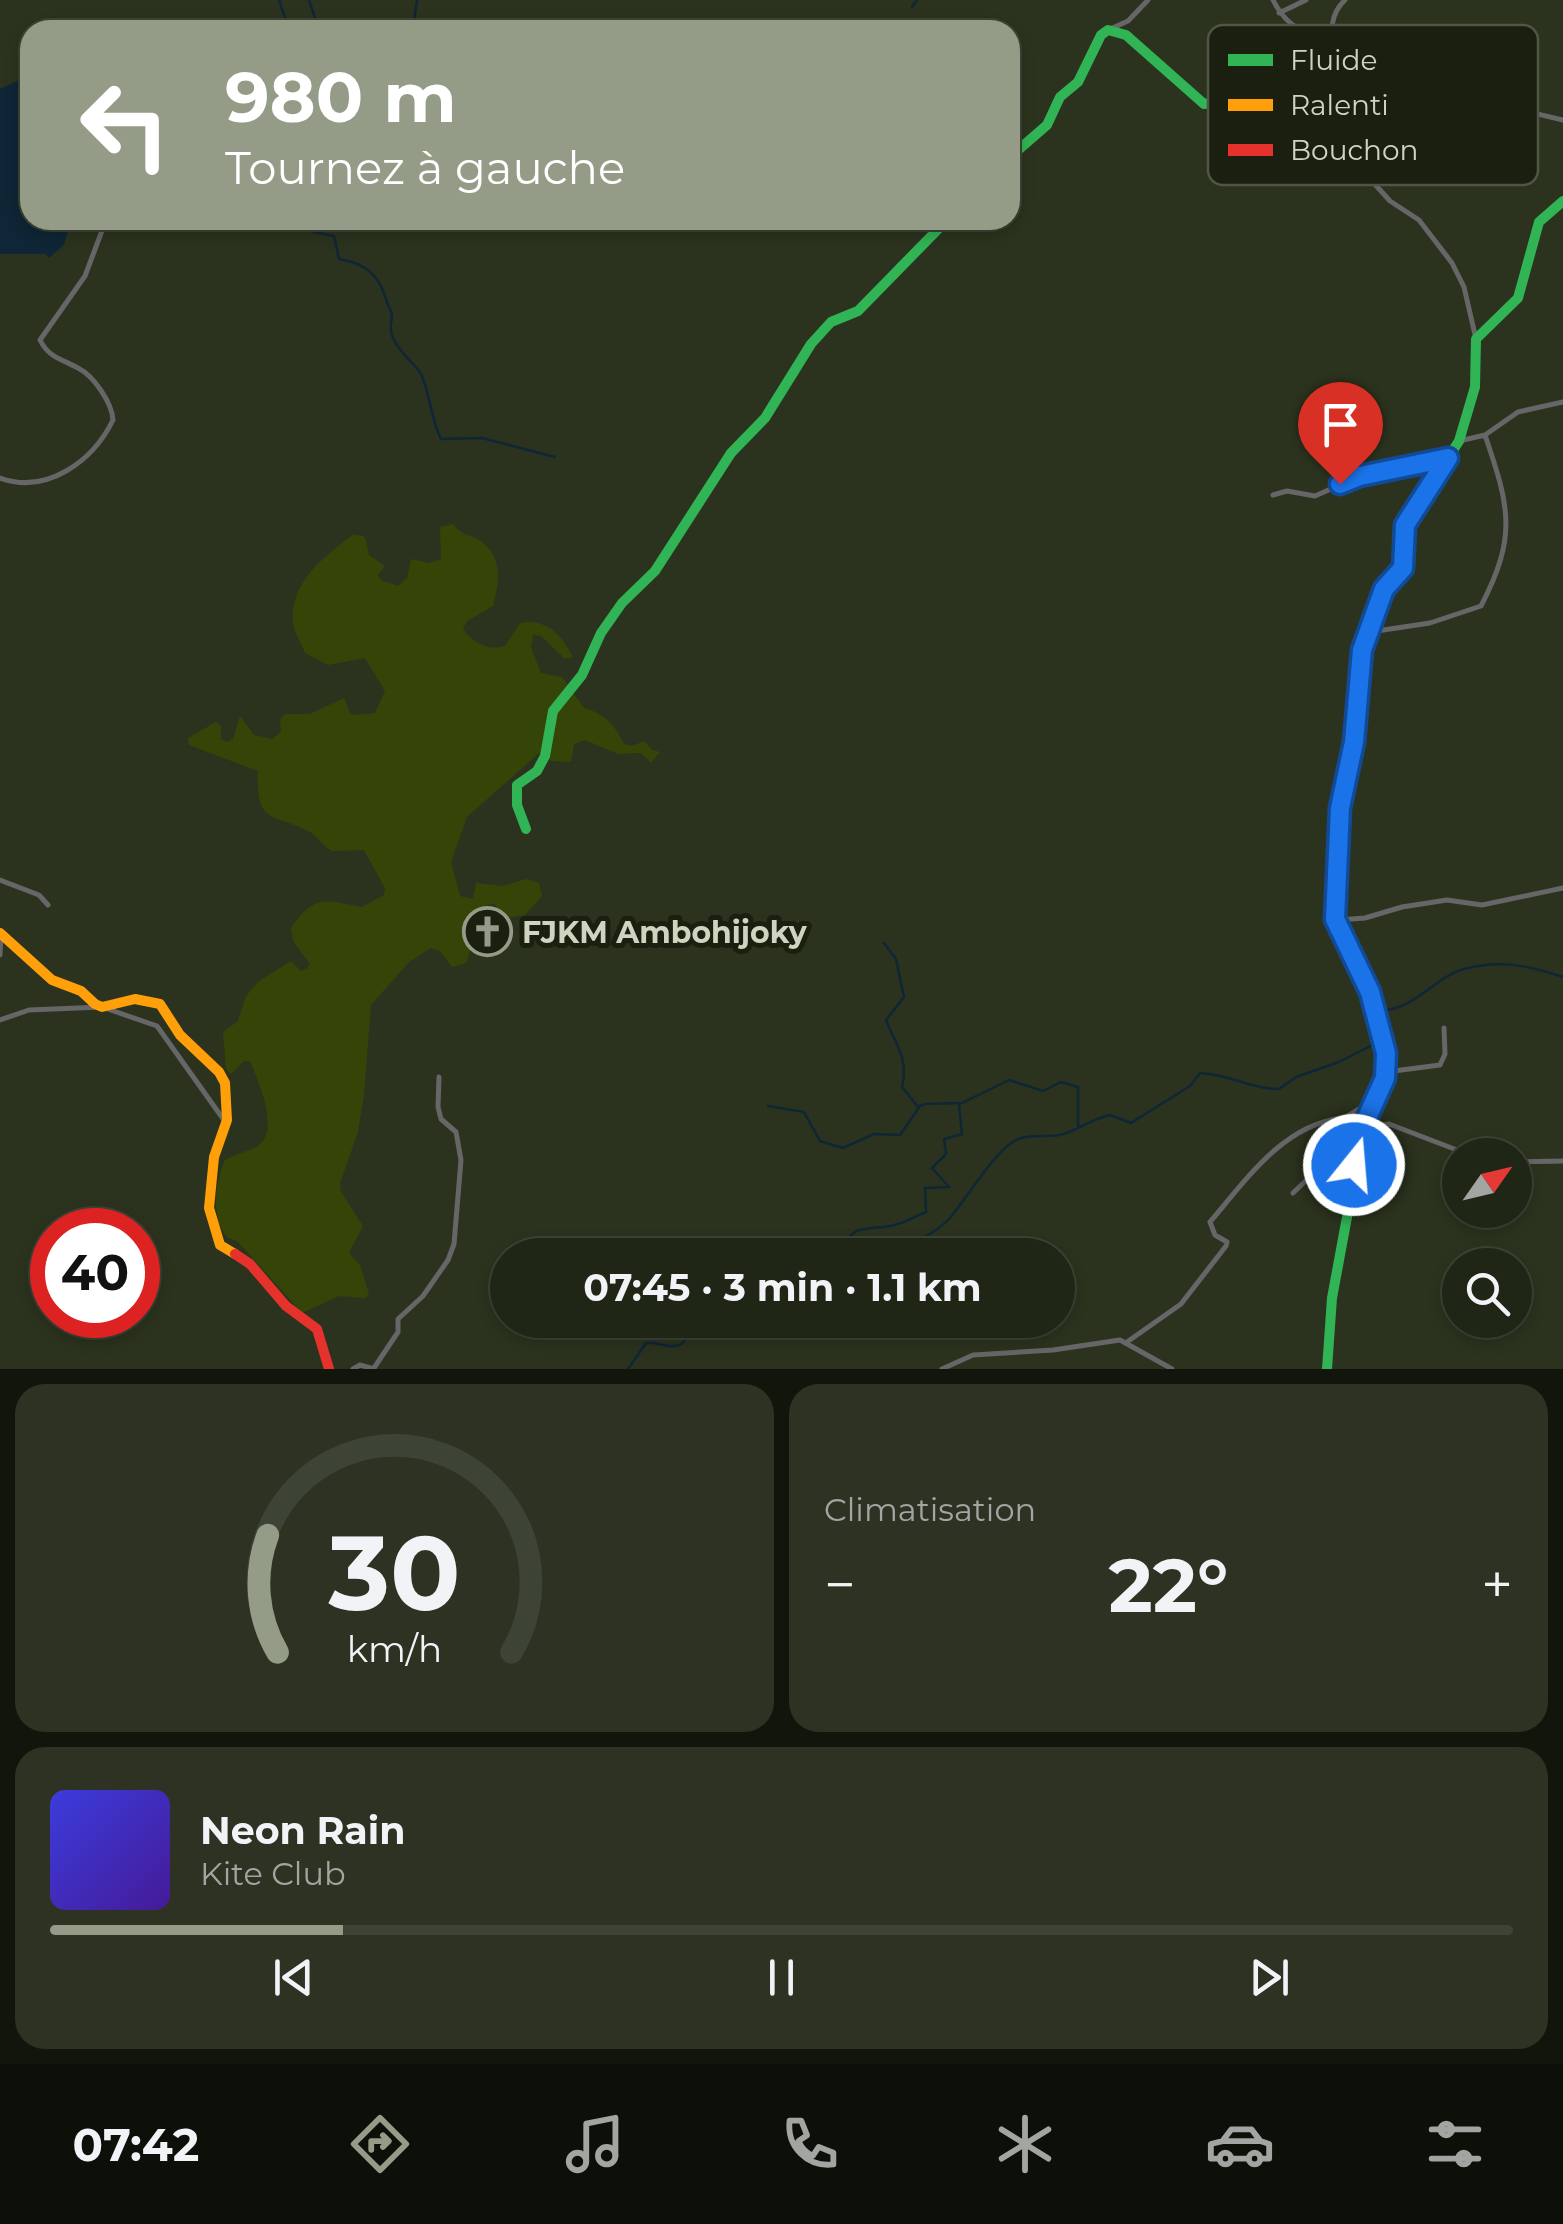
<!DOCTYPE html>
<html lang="fr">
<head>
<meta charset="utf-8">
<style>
	body { margin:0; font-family:Montserrat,sans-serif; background:#2d3223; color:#f1f3f6; height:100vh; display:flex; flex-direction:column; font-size:38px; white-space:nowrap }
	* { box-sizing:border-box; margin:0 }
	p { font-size:32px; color:#a2a5a1 }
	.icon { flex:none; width:55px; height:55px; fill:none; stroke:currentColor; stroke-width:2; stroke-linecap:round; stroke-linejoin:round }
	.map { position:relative; height:1369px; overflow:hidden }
	.drawer { display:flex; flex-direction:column; gap:15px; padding:15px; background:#12150c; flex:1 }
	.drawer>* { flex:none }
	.hud { position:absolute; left:20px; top:20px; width:1000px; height:210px; border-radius:30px; box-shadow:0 5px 15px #0003,0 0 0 2px #3d4335; background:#949c87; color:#fff; overflow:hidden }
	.needle { width:65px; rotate:56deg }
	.buttons { position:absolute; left:1442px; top:1138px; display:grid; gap:20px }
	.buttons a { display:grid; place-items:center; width:90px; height:90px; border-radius:50%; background:#202616; box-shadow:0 5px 15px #0003,0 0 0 2px #3d4335; font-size:50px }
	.speed { position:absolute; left:30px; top:1208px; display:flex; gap:20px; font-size:50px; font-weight:700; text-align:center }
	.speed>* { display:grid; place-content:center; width:130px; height:130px; border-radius:50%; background:#202616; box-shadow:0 5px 15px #0003,0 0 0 2px #3d4335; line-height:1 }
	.speed .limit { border:15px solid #d22; background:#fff; color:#111 }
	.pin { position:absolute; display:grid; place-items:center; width:85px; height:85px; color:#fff; margin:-102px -42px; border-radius:50% 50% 50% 0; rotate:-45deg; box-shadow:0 0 10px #0007 }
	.pin .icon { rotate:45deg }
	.me { position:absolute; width:110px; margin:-55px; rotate:17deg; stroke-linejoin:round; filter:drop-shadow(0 0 8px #0008) }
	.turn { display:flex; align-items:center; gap:35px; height:210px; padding:0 40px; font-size:45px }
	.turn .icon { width:130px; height:130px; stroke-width:2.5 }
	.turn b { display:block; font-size:70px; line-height:85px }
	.big { font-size:75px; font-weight:700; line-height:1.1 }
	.drawer .tile { flex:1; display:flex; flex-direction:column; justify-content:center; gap:15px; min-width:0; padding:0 35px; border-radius:30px; background:#2d3223 }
	.drawer .dial { align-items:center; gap:0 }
	.dial svg { height:260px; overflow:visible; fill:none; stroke:#3d4335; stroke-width:7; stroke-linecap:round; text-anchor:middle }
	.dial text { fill:#f1f3f6; stroke:none }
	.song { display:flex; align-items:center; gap:30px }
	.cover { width:120px; height:120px; border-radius:15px; background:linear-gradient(135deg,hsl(240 70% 55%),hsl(260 70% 35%)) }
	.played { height:10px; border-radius:5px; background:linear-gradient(90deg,#949c87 20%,#3d4335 20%) }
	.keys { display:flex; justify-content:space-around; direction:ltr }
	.heat { display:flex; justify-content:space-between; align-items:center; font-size:55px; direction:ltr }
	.drawer .tiles { flex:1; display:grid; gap:15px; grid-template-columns:1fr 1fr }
	.tile:last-child { grid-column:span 2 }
	.trip { position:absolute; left:490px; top:1238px; width:585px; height:100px; border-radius:50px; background:#202616; box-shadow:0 5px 15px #0003,0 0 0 2px #3d4335; font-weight:700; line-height:100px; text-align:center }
	.tab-bar { display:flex; height:160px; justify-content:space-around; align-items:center; background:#0d0f09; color:#a2a5a1 }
	.tab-bar .icon { width:70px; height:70px }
	.tab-bar .on { color:#949c87 }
	.tab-bar b { font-size:45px; color:#f1f3f6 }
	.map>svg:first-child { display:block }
	.green { fill:#354508 }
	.water { fill:#0f2636 }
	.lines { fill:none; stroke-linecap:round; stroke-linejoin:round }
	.stream { stroke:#0f2636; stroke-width:2.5 }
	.street { stroke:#666568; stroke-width:5 }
	.fast { stroke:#30b455; stroke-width:10 }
	.slow { stroke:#ff9f0a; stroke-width:10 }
	.jam { stroke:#e5322d; stroke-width:10 }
	.route-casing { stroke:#114b97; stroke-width:25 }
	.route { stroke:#1a73e8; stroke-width:18 }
	.labels { text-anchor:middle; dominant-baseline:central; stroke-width:10; stroke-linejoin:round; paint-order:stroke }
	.poi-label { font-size:30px; font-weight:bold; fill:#cdd5c0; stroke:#1a1f0f; text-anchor:start }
	.key { fill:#1a1f0f; stroke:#505644; stroke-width:2.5 }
	.key-label { font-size:28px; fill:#cdd5c0 }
</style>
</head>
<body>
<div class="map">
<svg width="1563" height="1369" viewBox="0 0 1563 1369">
	<rect width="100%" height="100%" fill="#2b331e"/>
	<path class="green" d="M453 524C461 535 468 534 479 540 504 556 499 582 493 606L467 621 463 629C472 643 489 651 505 646L520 623C545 617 564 636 573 658H564L541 636 533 635 531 648 541 673 562 677 584 708C605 714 614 724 624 744L632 746 644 741 652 750 660 752 651 763 641 753 618 754 585 740 574 744 571 762 552 761 539 753 467 817 451 862 460 896 473 899 476 883 503 886 526 879 539 883 542 896 525 915 504 918 493 914 497 907 494 904 486 905 484 918 475 917 469 922 470 951 466 963 452 967 440 951 431 948 409 962 371 1005 364 1095 358 1132 340 1183 341 1192 363 1226 349 1253 360 1265 369 1294 366 1298 339 1296 302 1313 237 1241 228 1238C210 1220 215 1182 225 1160 235 1154 246 1152 256 1147 282 1133 258 1081 250 1061H244L231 1074 226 1069 223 1032 238 1021 246 996 259 981 291 961 301 971 307 969 310 964 293 941 291 928C315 894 324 900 362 907L384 895 385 888 364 850 332 851C322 846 318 836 308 831 272 812 256 826 258 771L189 745 188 738 216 722 221 726V739L227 742 233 739 240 716 254 735 272 739 281 732 280 719 285 714H310L344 698 351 715 375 713 385 691 365 658 328 665 305 653C302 644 294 632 293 623 289 582 326 555 354 534L365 537 369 555 385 566 378 575 381 580 398 586 407 578 411 559 429 563 441 559 440 527Z"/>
	<path class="water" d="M30 75V220H71L64 245 49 258 45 254H0V89Z"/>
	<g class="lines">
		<path class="stream" d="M279 0 289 30
			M309 0 319 30
			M417 0 414 20 420 30
			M912 7 917 0
			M311 220 313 232 334 236 339 259C366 263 380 276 387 302 388 307 392 311 392 316 391 326 389 327 393 338 401 355 416 365 421 374 431 396 430 417 441 439L482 438 555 457
			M536 220V222
			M884 943 896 959 904 997 886 1020C896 1045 909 1059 902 1087L918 1107
			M768 1106 804 1112 820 1141 843 1148 874 1134 900 1135 920 1106 925 1104 962 1103 1009 1080 1043 1091 1061 1082 1078 1087V1128
			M842 1255C850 1220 868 1232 894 1225 906 1223 915 1216 926 1212L925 1188 949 1187 932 1168 946 1154 944 1139 962 1134 959 1104
			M891 1255C910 1245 935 1234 950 1218 966 1199 993 1154 1014 1141 1028 1133 1044 1138 1059 1135 1077 1131 1091 1119 1110 1115L1131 1123 1190 1086 1200 1073C1229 1074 1250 1089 1279 1089L1296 1077 1339 1062 1386 1038 1379 1014 1382 1010C1414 1010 1435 977 1464 969 1501 959 1529 966 1563 977
			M628 1369 646 1343C660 1341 670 1351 683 1343L694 1320"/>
		<path class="street" d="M1273 0C1291 36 1313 30 1340 51 1373 77 1370 142 1371 178
			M1279 13 1306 0
			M1108 30 1128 21 1148 0
			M1337 47C1328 32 1332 12 1345 0
			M1212 106 1241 117 1254 131 1269 139 1345 164 1371 180 1390 201 1419 220 1452 263 1464 287 1476 339
			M1372 135 1414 124 1464 128 1521 110 1563 120
			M1459 441 1485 435 1518 412 1563 402
			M0 478C47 495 93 461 113 420 112 403 94 376 78 368 62 359 49 358 40 340L85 276 106 220
			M1273 495 1287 491 1315 496 1360 476 1449 458
			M1370 632 1430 623 1481 606C1518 535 1509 506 1485 435
			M0 880 39 895 48 905
			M1338 920 1365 918 1402 907 1447 900 1482 905 1563 888
			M0 955 1 935
			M0 1020 29 1010 102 1007 157 1026 226 1123
			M1386 1072 1440 1065 1445 1054 1444 1028
			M1364 1128 1389 1124 1470 1155
			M1515 1162 1563 1161
			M1293 1193 1315 1172 1321 1141 1333 1125 1359 1109 1372 1108
			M1127 1342 1181 1304 1226 1246 1227 1242 1215 1235 1210 1222C1246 1180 1282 1126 1341 1118
			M374 1368 398 1332V1319L423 1296 448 1260 454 1244 461 1160 456 1132 441 1119 438 1107 439 1077
			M353 1369 360 1365 374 1369
			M942 1369 973 1355 1053 1350 1120 1340 1172 1369"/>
		<path class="fast" d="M1010 157 1047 125 1060 97 1078 82 1101 35 1108 30 1126 35 1204 104C1258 95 1309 91 1363 95
			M526 829 517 805V785L537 771 545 756 553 711 582 675 601 633 622 603 655 571 731 453 765 418 811 344 831 322 858 311 947 220
			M1327 1369 1332 1298 1352 1190 1355 1142 1383 1087 1387 1069 1370 992 1340 932 1333 907 1339 808 1354 742 1362 650 1383 589 1406 559 1405 525 1459 441 1475 387 1476 339 1518 298 1539 222 1563 201"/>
		<path class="slow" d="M0 933 52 980 81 991 95 1004 102 1007 135 999 160 1004 180 1035 219 1072 225 1083 227 1120 214 1157 209 1208 220 1245 235 1254"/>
		<path class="jam" d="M235 1254 250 1264 286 1306 317 1329 329 1369"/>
	</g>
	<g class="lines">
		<defs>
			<path id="route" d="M1340 484 1360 476 1448 458 1405 525 1403 568 1384 589 1362 650 1354 742 1340 808 1335 919 1370 992 1386 1053 1385 1078 1356 1142 1354 1165"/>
		</defs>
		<use href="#route" class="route-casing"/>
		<use href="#route" class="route"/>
	</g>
	<defs>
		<symbol id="church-ring" viewBox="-11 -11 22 22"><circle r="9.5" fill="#1a1f0f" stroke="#949c87" stroke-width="1.5"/><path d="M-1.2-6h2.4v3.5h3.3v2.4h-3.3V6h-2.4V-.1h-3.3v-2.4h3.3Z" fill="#949c87"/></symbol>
	</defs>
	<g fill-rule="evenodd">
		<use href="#church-ring" x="460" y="904" width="55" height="55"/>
	</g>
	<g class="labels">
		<g class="poi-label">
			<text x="522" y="932">FJKM Ambohijoky</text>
		</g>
	</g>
	<rect x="1208" y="25" width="330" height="160" rx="15" class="key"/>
	<rect x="1228" y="54" width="45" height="12" fill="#30b455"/>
	<rect x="1228" y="99" width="45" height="12" fill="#ff9f0a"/>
	<rect x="1228" y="144" width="45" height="12" fill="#e5322d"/>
	<g class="key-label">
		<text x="1290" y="70">Fluide</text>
		<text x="1290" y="115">Ralenti</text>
		<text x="1290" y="160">Bouchon</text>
	</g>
</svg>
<div class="buttons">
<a><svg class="needle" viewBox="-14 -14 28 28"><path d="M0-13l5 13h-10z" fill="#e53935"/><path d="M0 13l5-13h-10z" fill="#a2a5a1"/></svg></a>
<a><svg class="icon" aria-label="search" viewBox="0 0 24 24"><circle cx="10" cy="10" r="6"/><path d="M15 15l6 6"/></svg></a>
</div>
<div class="speed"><div class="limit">40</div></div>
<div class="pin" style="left:1340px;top:484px;background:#d93025"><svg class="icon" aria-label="arrive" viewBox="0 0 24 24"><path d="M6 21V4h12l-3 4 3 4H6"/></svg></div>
<svg class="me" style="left:1354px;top:1165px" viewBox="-20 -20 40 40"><circle r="17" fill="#1a73e8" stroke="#fff" stroke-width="3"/><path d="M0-11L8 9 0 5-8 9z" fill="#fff"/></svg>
<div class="trip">07:45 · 3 min · 1.1 km</div>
<div class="hud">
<div class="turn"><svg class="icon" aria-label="left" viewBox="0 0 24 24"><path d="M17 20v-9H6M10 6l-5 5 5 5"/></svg><div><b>980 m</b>Tournez à gauche</div></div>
</div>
</div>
<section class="drawer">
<div class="tiles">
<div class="tile dial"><svg viewBox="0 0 100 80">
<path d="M14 69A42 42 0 1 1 86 69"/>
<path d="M14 69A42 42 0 0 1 11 33" stroke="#949c87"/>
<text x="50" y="56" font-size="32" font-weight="700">30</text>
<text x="50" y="72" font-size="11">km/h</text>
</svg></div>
<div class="tile"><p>Climatisation</p>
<div class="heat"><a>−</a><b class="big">22°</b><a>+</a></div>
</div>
<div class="tile">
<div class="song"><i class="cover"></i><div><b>Neon Rain</b><p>Kite Club</p></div></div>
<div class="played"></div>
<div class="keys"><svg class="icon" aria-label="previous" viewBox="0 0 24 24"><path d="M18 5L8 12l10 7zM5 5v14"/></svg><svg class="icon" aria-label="pause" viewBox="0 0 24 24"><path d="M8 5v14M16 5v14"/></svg><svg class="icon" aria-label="next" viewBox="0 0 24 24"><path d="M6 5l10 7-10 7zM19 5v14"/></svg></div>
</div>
</div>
</section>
<nav class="tab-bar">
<b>07:42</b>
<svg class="icon on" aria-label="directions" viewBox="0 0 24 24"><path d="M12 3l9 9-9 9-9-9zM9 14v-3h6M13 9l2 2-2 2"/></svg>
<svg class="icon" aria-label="music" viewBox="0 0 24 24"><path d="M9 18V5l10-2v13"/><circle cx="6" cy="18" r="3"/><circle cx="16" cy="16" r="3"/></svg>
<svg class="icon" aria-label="phone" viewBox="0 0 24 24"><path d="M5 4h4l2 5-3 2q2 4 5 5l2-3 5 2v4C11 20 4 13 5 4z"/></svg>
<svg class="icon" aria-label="climate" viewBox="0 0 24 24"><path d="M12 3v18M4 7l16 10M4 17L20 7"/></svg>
<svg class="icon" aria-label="car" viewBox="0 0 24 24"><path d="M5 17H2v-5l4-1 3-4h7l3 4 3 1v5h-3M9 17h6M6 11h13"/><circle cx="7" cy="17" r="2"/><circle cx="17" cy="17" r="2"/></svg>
<svg class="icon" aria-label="filters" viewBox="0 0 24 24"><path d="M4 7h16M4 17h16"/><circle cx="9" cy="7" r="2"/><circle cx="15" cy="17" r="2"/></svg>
</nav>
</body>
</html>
